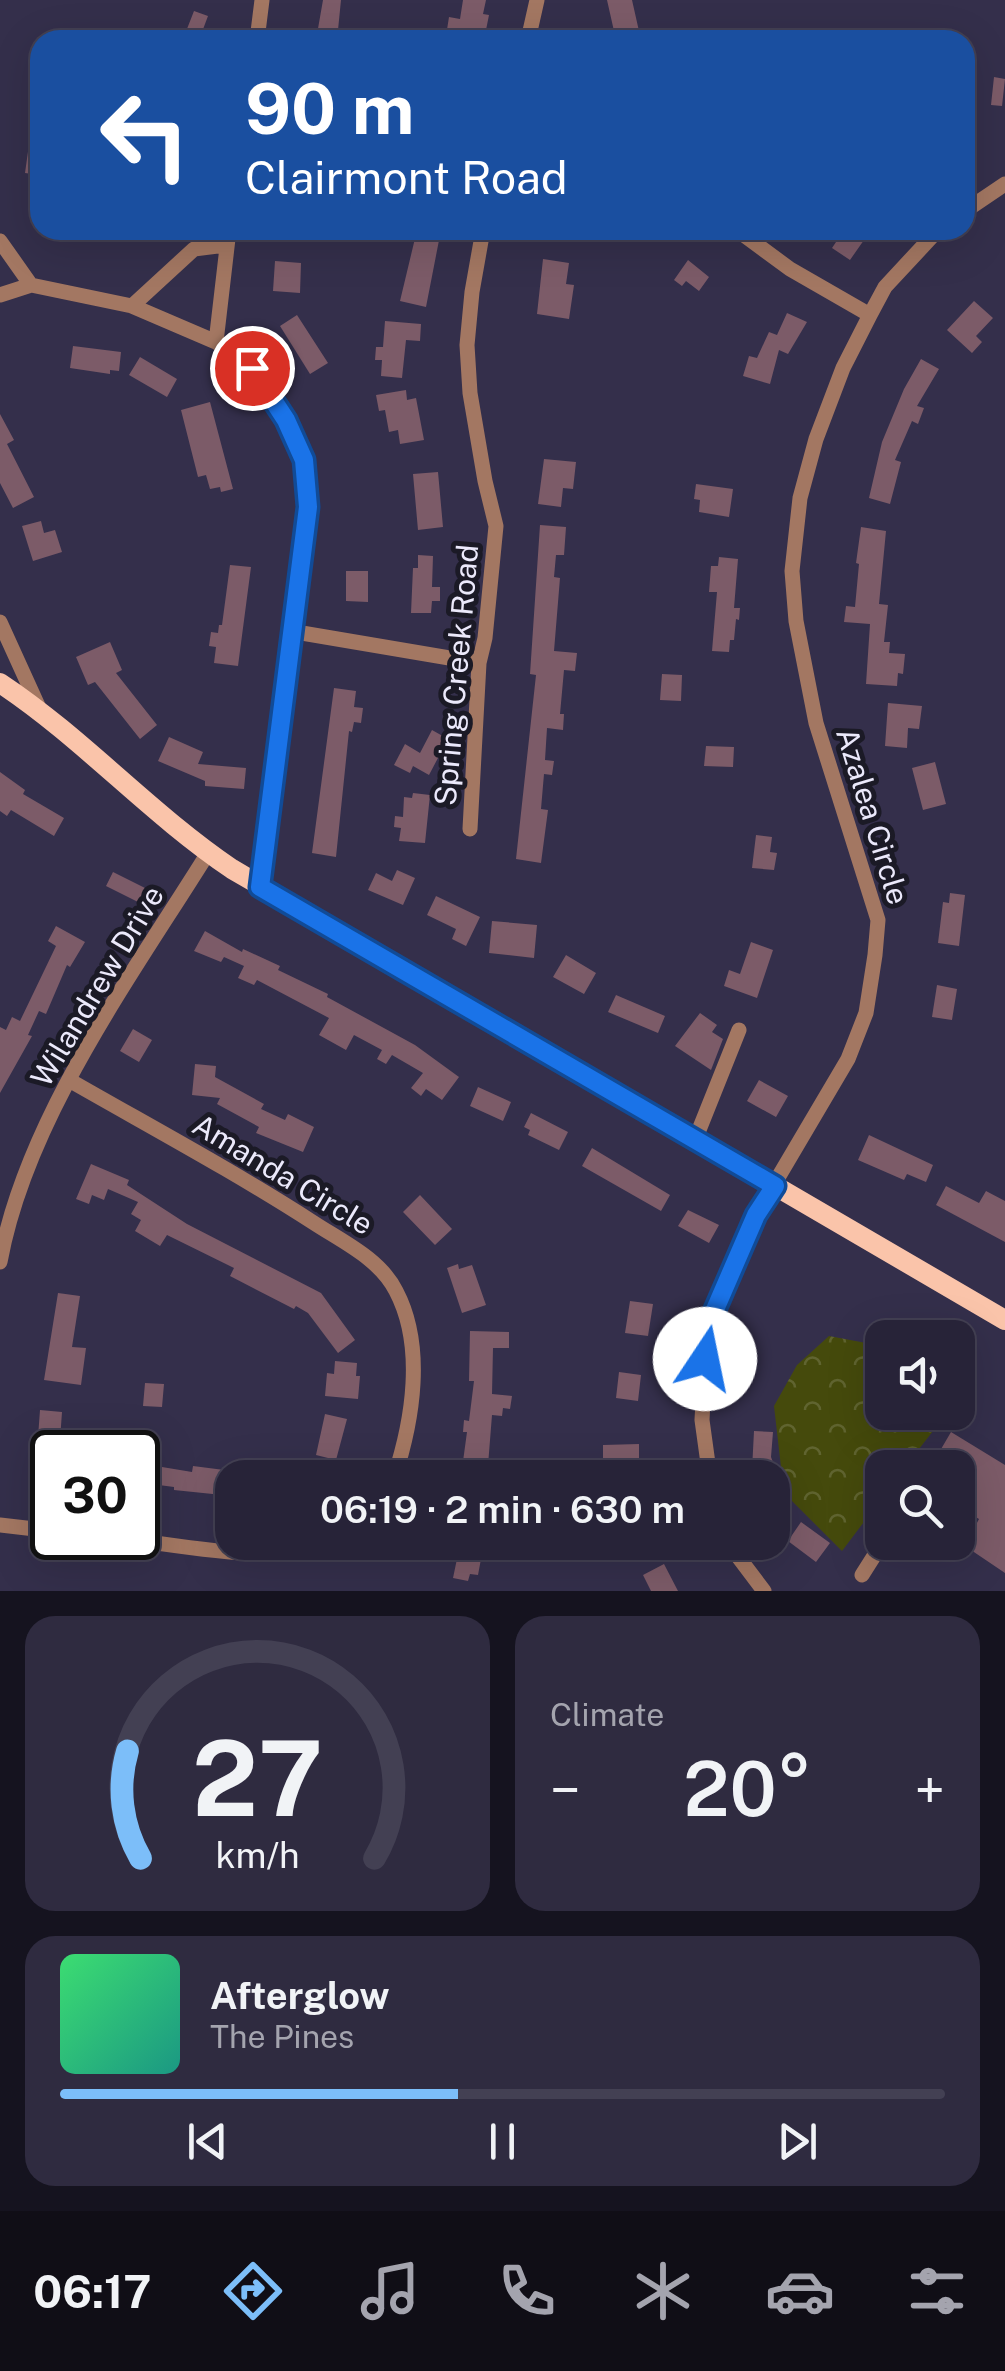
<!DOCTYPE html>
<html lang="en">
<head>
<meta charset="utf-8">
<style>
	body { margin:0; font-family:"Public Sans",sans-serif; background:#2f2b40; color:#f1f3f6; height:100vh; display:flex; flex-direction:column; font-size:38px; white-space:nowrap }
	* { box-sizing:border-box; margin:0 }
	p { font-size:32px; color:#a4a4ae }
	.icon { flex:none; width:55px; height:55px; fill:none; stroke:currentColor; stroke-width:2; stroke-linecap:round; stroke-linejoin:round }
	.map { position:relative; height:1591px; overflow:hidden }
	.panel { display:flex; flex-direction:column; gap:25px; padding:25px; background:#15131f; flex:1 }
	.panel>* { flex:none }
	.banner { position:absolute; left:30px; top:30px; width:945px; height:210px; border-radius:30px; box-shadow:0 10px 40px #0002,0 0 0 2px #434053; background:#1a4fa0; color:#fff; overflow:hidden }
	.controls { position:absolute; left:865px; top:1320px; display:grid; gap:20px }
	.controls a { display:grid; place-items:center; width:110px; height:110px; border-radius:20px; background:#272338; box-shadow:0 10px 40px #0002,0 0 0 2px #434053; font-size:50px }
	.speed { position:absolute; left:30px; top:1430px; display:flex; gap:20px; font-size:50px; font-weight:700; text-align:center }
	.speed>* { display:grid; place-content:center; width:130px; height:130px; border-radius:50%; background:#272338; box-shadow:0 10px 40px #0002,0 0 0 2px #434053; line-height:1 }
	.speed .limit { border:5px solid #111; border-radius:15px; background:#fff; color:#111 }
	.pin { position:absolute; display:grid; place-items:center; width:85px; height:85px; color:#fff; margin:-42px; border:5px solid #fff; border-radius:50%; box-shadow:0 2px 10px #0007 }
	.me { position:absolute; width:110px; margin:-55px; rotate:11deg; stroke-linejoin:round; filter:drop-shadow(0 0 8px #0008) }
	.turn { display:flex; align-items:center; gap:35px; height:210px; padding:0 50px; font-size:45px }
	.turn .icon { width:130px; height:130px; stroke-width:2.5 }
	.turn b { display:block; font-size:70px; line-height:85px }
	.big { font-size:75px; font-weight:600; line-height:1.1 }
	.panel .tile { flex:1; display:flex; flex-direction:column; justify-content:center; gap:15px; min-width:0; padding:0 35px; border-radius:30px; background:#2f2b40 }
	.panel .dial { align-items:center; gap:0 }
	.dial svg { height:260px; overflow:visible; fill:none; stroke:#434053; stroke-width:7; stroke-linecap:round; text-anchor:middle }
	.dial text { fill:#f1f3f6; stroke:none }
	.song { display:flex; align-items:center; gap:30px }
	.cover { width:120px; height:120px; border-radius:15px; background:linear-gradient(135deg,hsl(140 70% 55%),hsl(170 70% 35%)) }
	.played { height:10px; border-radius:5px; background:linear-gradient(90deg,#7cbef9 45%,#434053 45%) }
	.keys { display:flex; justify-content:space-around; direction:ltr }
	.heat { display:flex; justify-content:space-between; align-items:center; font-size:55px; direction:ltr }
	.panel .tiles { flex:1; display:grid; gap:25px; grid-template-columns:1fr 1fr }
	.tile:last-child { grid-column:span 2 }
	.trip { position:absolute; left:215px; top:1460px; width:575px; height:100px; border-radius:30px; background:#272338; box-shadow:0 10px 40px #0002,0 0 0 2px #434053; font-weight:600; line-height:100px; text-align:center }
	.menu { display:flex; height:160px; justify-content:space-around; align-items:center; background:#100e16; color:#a4a4ae }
	.menu .icon { width:70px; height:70px }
	.menu .selected { color:#7cbef9 }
	.menu b { font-size:45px; color:#f1f3f6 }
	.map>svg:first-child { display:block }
	.park { fill:url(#park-crowns) }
	.building { fill:#7c5b68 }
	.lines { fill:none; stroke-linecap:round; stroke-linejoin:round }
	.minor { stroke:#a37762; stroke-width:15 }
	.major { stroke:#fac4aa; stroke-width:20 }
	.route-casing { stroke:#114b97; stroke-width:25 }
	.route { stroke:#1a73e8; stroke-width:18 }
	.labels { text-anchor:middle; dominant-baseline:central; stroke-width:10; stroke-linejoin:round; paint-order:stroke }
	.street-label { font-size:30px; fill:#ebe9fb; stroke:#1b1a26 }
</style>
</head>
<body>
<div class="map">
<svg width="1005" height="1591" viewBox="0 0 1005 1591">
	<defs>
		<pattern id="park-crowns" width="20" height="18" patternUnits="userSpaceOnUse" patternTransform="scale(2.5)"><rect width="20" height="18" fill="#454a0c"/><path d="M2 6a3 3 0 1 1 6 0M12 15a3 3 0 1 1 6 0" fill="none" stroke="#606430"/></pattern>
	</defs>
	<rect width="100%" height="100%" fill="#342f4b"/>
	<path class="park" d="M829 1336 882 1346V1412L947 1413 905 1467 882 1468V1498L842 1551 784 1493 774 1406 797 1365Z"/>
	<path class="building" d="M323 0H341L337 40H316Z
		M463 0H486L483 14 489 15 484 40H456L446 36 449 17 460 19Z
		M607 0H632L641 40H616Z
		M194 11 208 16 199 40 185 34Z
		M994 77 1005 79 1002 106 991 105Z
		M33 116 40 117V175L25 173Z
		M417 230H441L426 307 400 301Z
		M844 230H871L850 260 832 248Z
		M543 259 569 263 566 284 574 285 569 319 537 314Z
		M688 260 709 277 699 291 686 281 682 286 674 280Z
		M275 261 301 263 300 293 273 291Z
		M974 301 993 318 976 336 982 342 972 353 947 330Z
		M787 313 807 322 788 354 779 350 770 384 743 376 749 356 757 358 769 332 777 335Z
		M297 315 328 363 310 374 280 326Z
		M385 321 421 324 420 341 406 340 402 378 381 376 382 360H375L376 347H383Z
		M73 346 121 352 119 371 110 370V374L70 368Z
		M140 357 177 379 167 397 129 375Z
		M921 359 939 369 917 406 924 408 918 424 912 421 895 460 901 462 890 504 869 498 882 442 904 389Z
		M406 390 407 400 416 398 424 440 400 444 398 430 389 432 385 410 379 411 376 395Z
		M210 402 233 489 221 492 220 487 210 489 206 475 198 477 181 410Z
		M0 414 14 440 7 444 34 497 13 508 0 483Z
		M544 459 576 462 573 489 563 488 561 507 538 504Z
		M438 472 443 527 418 530 413 474Z
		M696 484 733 489 729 517 699 512 700 500 694 499Z
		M41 521 44 533 55 530 62 552 33 561 22 526Z
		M540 525 566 527 564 555H556L554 577 560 578 554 651 577 653 575 671 564 670 560 714H564L563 730 547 728 545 760 554 761 552 775 544 774 541 809 548 810 541 863 516 859 536 675 530 674Z
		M861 527 886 531 879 604 888 605 884 642H890L889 653 905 654 903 674 898 673 897 686 866 684 870 624 844 622 846 606 855 607 859 564 856 563Z
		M418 555 433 556 432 587H440V601H432L431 613H411L413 568H418Z
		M719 557 738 559 734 608H740L739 620 736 619 734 640H730L729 652 712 651 717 592H709L711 566H718Z
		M230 565 251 567 238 666 214 663 216 647 209 646 211 632 218 633 219 625H222Z
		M346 571H368V602L346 601Z
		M110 642 122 670 116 673 157 725 140 739 95 682 88 685 76 657Z
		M662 674 682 675 681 701 660 700Z
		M334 688 356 691 354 707 363 708 361 723 354 722 352 732 349 731 336 857 312 853Z
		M888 703 922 706 919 729 908 728 907 748 885 746Z
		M432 730 448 739 429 775 413 766 410 773 394 765 405 744 420 753Z
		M169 737 203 752 198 764 246 768 244 789 205 786V781L158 761Z
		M706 746 734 747 733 767 704 766Z
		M935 762 946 804 923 810 912 768Z
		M0 772 25 790 23 794 64 818 54 836 11 810 7 816 0 811Z
		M413 793 430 795 425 843 399 841 401 828 394 827 395 816 403 817 404 797 412 798Z
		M756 835 772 837 770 852 777 853 774 870 752 868Z
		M397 870 415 878 403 905 368 890 376 873 392 881Z
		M113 872 145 888 138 902 106 886Z
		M950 893 965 895 959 946 938 943 943 902 949 903Z
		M436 896 480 917 466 946 452 939 456 929 427 915Z
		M492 921 537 925 534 958 489 953Z
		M56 926 85 942 70 967 67 965 46 1014 39 1011 28 1035 32 1036 0 1093V1027L6 1030 12 1017 20 1021 56 946 48 941Z
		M205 931 242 952 243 949 280 966 278 970 328 994 327 997 415 1045 459 1077 442 1100 426 1089 421 1096 411 1088 423 1073 392 1055 386 1064 377 1059 382 1050 354 1035 346 1050 319 1035 329 1018 257 980 254 985 238 978 244 966 224 957 221 962 194 951Z
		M751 942 773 950 757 998 724 986 729 970 740 974Z
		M566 955 596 973 584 994 553 977Z
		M937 985 957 989 952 1020 932 1017Z
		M616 995 665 1016 658 1033 608 1012Z
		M700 1013 717 1025 712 1032 723 1039 711 1070 675 1046Z
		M133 1029 152 1040 139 1062 120 1051Z
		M195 1064 216 1066 215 1077 264 1104 261 1109 285 1120 288 1114 314 1127 303 1152 256 1133 259 1127 217 1104 220 1098 192 1095Z
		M759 1080 788 1096 776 1117 747 1101Z
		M478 1087 511 1102 503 1121 470 1106Z
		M531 1113 568 1132 559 1150 528 1135 530 1130 524 1127Z
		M869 1135 933 1165 926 1182 907 1174 904 1180 858 1160Z
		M592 1148 670 1195 661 1211 582 1166Z
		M91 1164 129 1180 127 1185 187 1224 321 1293 355 1340 338 1353 308 1313 296 1306 294 1309 230 1276 234 1268 167 1235 160 1246 135 1231 141 1220 131 1214 138 1202 108 1189 104 1200 92 1195 89 1204 76 1199Z
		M946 1186 979 1203 986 1191 1005 1201V1242L936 1205Z
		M420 1195 452 1229 435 1245 403 1212Z
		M688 1210 719 1225 709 1243 678 1226Z
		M458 1264 459 1269 472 1265 486 1305 462 1313 447 1268Z
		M58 1293 80 1296 72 1347 86 1348 81 1385 44 1380Z
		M630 1301 653 1304 648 1336 625 1333Z
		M470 1331 509 1332V1348H493L492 1394 512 1396 510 1409 503 1408 502 1416 492 1415 487 1478 461 1476 467 1432H463L464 1420 469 1421 474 1381H469Z
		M335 1361 357 1363 356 1376H360L358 1399 325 1396 327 1373 334 1374Z
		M619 1372 641 1375 638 1401 616 1398Z
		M145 1383 164 1384 162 1407 143 1406Z
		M40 1410 62 1412 60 1440H54V1452L37 1451Z
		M325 1414 347 1419 336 1460 316 1455Z
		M754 1431 773 1432 771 1457 787 1500 772 1505V1478H755L752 1470Z
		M951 1432 1005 1465V1573L965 1546 979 1519 958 1507V1468H930Z
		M639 1444V1478H613L612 1463H603V1445Z
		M315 1460 322 1478H271V1477Z
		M138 1463 192 1472 193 1466 232 1471V1496L174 1490V1487L151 1484 150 1488 138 1486Z
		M801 1522 830 1543 816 1562 788 1541Z
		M458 1554 481 1559 478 1575 470 1574 468 1581 453 1578Z
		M664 1564 678 1591H651L643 1575Z"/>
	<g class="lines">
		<path class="minor" d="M257 40 262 0
			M528 40 537 0
			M965 211 1005 184
			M737 230 790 269 870 315
			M0 241 31 285
			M0 295 31 285 132 306 216 342 252 368 286 420 304 459 308 507 290 631 260 887
			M132 306 194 249 226 245
			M216 342 229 230
			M0 622 40 710
			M290 631 479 663
			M470 829 479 663 485 638 496 526 485 481 470 393 467 345 472 292 483 230
			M69 1080C151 1127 235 1172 314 1223 343 1242 380 1259 396 1291 425 1346 413 1420 394 1478
			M695 1140 739 1030
			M0 1262C26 1119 132 975 208 853
			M710 1478 702 1420 707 1328 756 1215 848 1059 866 1013 875 955 878 920 816 723 796 621 792 571 800 498 816 439 843 368 870 315 885 287 938 230
			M0 1525 52 1531
			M117 1538C171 1543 295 1570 340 1542
			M727 1542 764 1591
			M862 1575 881 1545"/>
		<path class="major" d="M0 683C83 738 149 813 232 869L1005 1320"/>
	</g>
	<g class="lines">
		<defs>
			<path id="route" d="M252 368 286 420 304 460 308 507 260 887 775 1186 756 1215 707 1328 705 1359"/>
		</defs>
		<use href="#route" class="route-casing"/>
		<use href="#route" class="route"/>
	</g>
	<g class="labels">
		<g class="street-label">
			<text transform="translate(456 675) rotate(-85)">Spring Creek Road</text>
			<text transform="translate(873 816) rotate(73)">Azalea Circle</text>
			<text transform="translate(97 986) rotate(-59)">Wilandrew Drive</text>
			<text transform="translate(283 1174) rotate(31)">Amanda Circle</text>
		</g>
	</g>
</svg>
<div class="controls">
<a><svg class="icon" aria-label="sound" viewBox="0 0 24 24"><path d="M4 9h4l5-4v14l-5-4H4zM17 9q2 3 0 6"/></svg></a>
<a><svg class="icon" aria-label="search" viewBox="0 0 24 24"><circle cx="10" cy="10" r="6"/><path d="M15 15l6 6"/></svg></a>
</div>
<div class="speed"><div class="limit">30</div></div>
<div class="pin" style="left:252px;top:368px;background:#d93025"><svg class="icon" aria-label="arrive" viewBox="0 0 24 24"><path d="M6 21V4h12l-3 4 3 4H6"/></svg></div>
<svg class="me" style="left:705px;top:1359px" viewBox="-20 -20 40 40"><circle r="19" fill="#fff"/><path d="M0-13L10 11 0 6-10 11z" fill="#1a73e8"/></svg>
<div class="trip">06:19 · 2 min · 630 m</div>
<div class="banner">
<div class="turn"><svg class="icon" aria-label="left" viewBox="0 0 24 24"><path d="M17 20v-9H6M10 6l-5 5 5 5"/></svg><div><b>90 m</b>Clairmont Road</div></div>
</div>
</div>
<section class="panel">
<div class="tiles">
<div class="tile dial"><svg viewBox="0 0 100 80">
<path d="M14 69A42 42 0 1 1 86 69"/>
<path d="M14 69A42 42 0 0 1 10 36" stroke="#7cbef9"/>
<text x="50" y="56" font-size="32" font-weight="700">27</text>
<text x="50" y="72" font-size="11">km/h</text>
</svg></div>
<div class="tile"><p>Climate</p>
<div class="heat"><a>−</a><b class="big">20°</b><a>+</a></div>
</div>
<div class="tile">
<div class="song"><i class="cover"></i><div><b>Afterglow</b><p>The Pines</p></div></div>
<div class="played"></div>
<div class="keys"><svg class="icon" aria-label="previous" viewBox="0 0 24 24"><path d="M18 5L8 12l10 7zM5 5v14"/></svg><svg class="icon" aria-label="pause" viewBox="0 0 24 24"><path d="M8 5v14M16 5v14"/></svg><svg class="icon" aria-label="next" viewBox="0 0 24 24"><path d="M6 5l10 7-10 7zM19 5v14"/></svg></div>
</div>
</div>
</section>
<nav class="menu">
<b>06:17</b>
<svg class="icon selected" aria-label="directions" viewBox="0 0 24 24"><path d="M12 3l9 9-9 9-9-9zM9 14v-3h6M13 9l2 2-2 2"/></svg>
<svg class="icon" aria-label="music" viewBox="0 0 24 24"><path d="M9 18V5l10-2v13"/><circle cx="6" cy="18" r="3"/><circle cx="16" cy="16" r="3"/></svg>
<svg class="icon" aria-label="phone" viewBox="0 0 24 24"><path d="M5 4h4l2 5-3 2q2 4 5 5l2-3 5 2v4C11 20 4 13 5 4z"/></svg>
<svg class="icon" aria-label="climate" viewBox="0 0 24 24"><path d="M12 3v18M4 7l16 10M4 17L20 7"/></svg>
<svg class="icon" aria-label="car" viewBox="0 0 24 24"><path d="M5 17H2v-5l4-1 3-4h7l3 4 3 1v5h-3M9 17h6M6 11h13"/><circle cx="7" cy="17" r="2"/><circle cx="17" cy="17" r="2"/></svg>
<svg class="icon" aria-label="filters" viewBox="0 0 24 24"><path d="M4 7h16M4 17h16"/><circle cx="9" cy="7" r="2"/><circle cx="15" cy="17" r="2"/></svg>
</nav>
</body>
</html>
